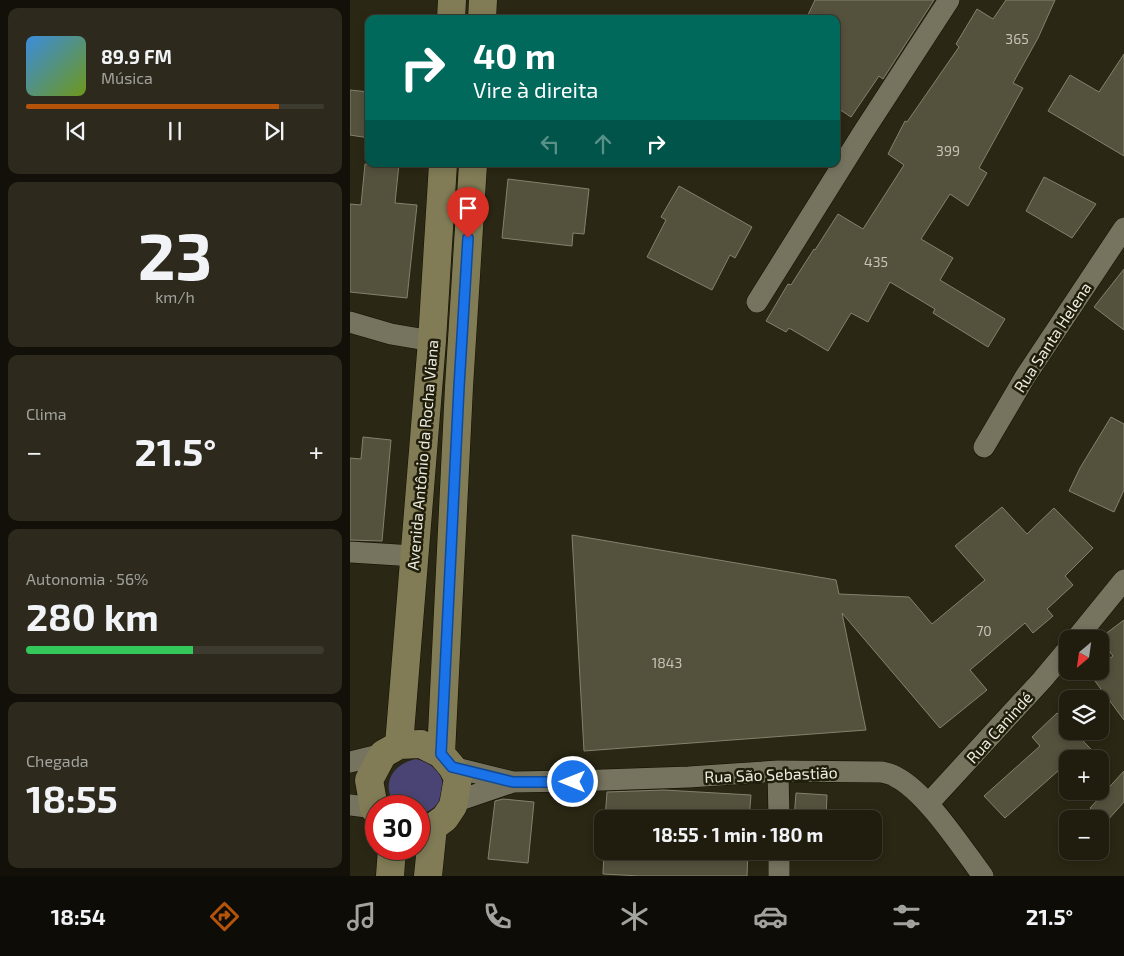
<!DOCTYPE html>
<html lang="pt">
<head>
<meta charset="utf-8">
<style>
	body { margin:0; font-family:"Exo 2",sans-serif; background:#2d2a1d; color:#f1f3f6; height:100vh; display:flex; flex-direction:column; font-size:19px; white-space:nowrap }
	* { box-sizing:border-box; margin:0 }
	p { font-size:16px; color:#a2a29e }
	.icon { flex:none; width:28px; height:28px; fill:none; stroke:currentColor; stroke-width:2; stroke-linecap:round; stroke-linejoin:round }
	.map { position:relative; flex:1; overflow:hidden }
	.details { display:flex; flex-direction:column; gap:8px; padding:8px; background:#121008; width:350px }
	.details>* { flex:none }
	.hud { position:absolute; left:15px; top:15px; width:475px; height:152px; border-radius:10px; box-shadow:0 2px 8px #0003,0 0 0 1px #3d3b2f; background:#00695c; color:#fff; overflow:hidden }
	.needle { width:32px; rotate:209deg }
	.controls { position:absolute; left:709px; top:630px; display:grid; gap:10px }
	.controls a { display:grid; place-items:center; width:50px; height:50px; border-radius:10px; background:#201d0f; box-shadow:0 2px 8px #0003,0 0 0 1px #3d3b2f; font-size:25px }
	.speed { position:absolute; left:15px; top:795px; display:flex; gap:10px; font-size:25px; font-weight:700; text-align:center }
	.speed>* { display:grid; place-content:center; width:65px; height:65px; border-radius:50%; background:#201d0f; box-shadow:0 2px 8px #0003,0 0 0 1px #3d3b2f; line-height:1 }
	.speed .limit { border:8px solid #d22; background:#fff; color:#111 }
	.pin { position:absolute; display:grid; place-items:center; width:42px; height:42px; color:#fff; margin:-51px -21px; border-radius:50% 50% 50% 0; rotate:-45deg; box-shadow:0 0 5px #0007 }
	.pin .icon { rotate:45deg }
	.me { position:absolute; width:55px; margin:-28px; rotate:270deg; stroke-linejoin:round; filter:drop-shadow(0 0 4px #0008) }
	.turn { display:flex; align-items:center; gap:18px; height:105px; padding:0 25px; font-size:22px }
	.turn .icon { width:65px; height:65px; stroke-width:2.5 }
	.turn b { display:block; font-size:35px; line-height:42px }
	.lanes { display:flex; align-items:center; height:48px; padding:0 25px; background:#0003; justify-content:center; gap:25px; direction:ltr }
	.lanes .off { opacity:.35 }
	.big { font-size:38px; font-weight:700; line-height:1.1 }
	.details .tile { flex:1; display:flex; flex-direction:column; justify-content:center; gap:8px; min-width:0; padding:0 18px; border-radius:10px; background:#2d2a1d }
	.details .dial { align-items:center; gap:0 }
	.dial b { font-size:65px; line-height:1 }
	.song { display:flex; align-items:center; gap:15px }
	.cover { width:60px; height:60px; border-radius:8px; background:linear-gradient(135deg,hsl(210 70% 55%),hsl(80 70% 35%)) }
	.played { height:5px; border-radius:2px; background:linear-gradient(90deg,#b45309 85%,#3d3b2f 85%) }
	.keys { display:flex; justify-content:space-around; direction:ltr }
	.heat { display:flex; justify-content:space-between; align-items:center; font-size:28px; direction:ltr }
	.charge { height:8px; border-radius:4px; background:linear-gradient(90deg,#34c759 56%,#3d3b2f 0) }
	.trip { position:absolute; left:244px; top:810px; width:288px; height:50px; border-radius:10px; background:#201d0f; box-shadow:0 2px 8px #0003,0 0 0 1px #3d3b2f; font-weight:700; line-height:50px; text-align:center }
	.tab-bar { display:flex; height:80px; justify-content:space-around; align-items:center; background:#0d0c06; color:#a2a29e }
	.tab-bar .icon { width:35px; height:35px }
	.tab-bar .current { color:#b45309 }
	.tab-bar b { font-size:22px; color:#f1f3f6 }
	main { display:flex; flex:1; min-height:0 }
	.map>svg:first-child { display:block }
	.green { fill:#494473 }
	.building { fill:#54513d; stroke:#84826c }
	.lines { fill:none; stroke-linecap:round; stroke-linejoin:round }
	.street-casing { stroke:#121001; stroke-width:22 }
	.secondary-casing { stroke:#121001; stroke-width:29 }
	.street { stroke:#76745f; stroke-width:21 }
	.secondary { stroke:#817c56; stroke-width:28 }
	.route-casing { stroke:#114b97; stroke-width:12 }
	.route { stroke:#1a73e8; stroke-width:9 }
	.labels { text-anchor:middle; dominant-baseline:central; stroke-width:5; stroke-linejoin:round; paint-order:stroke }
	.number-label { font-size:14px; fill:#c6c4b6 }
	.street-label { font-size:16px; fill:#ecebdf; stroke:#201e0b }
</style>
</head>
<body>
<main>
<section class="details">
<div class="tile">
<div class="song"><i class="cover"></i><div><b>89.9 FM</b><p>Música</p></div></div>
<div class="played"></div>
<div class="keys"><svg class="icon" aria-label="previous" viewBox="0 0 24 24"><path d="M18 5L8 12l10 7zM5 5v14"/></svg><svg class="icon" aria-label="pause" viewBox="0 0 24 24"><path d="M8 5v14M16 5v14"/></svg><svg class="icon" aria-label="next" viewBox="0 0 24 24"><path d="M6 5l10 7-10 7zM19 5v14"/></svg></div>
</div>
<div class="tile dial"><b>23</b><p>km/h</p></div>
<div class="tile"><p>Clima</p>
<div class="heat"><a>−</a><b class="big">21.5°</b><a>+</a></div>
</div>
<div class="tile"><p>Autonomia · 56%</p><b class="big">280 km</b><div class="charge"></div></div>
<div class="tile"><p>Chegada</p><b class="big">18:55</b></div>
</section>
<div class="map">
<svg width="774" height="876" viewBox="0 0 774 876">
	<rect width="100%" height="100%" fill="#2a2714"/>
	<path class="green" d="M66 759C102 767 102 808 69 814V806H46C30 785 42 764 66 759Z"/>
	<path class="building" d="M465 0H584L533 79 529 76 501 117 486 107V19H456Z
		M656 0H705L688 38 663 83 673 88 629 168 637 173 618 206 600 194 571 239 603 258 590 280 655 319 638 347 583 313 585 309 540 282 518 322 501 313 478 351 439 328 436 332 416 321 438 284 441 285 464 249 465 250 488 214 513 229 554 165 538 154 555 121 557 122 609 47 606 44 627 9 643 19Z
		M774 54V156L698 111 720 75 749 92Z
		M0 90 19 92V138L0 135Z
		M15 164H49L45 203 67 205 57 298 0 292V204L11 205Z
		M694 177 746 204 722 238 676 211Z
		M158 179 239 189 234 234 223 233 222 246 152 238Z
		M329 186 402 227 385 258 380 255 362 290 297 257 316 220 311 217Z
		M774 269V330L744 307Z
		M761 417 774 424V490L764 512 719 491 730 468Z
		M13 437 41 440 32 541 0 540V458L11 459Z
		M652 507 677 534 704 508 743 548 715 576 723 585 697 609 703 616 683 633 675 623 620 670 637 690 590 728 492 613 516 730 234 751 222 535 486 580 489 594 559 597 582 624 635 580 605 546Z
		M774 620V720L739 673 741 671H750V665L763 656 750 638Z
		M707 713 718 724V731H724L750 759H718V762L655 818 634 796 690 746 682 737Z
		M774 771V802L756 822 740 808Z
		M314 790 401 795 399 819H255L257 792Z
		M446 793 477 795 476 819H444Z
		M153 799 184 802 178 863 138 859 145 801Z
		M254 851H398L397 876H290L253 874Z"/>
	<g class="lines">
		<defs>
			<path id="street" d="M407 302 512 134 599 0
				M0 322 41 334 82 341
				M634 447 675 377 774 228
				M0 552 64 556
				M726 639 774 580
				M0 762 33 754
				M102 767 163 782 223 781 339 777 428 771 532 772C536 773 542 774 546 777 576 792 612 848 633 876
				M428 771 429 819
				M104 802 163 782
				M578 804 692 680 718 649
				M0 805 24 808
				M429 851V876"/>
			<path id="secondary" d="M101 19 102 0
				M132 19 133 0
				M49 745 82 341 93 164
				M91 754 109 387 123 164
				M26 811 24 808 19 780 33 754 49 745 71 744 91 754 102 767 108 778 103 806 95 818 83 827 69 831
				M40 876 42 849
				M78 876 83 827"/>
		</defs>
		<use href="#street" class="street-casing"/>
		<use href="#secondary" class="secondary-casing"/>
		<use href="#street" class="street"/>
		<use href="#secondary" class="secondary"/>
	</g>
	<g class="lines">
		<defs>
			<path id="route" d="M118 238 109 387 91 754 102 767 163 782H223"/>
		</defs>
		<use href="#route" class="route-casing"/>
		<use href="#route" class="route"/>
	</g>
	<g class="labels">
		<g class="number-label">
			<text x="667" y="38">365</text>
			<text x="598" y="150">399</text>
			<text x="526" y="261">435</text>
			<text x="634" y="630">70</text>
			<text x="317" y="662">1843</text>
		</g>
		<g class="street-label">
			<text transform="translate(702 337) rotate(-57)">Rua Santa Helena</text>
			<text transform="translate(72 455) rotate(-85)">Avenida Antônio da Rocha Viana</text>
			<text transform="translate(649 727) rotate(-48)">Rua Canindé</text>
			<text transform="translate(421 774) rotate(-2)">Rua São Sebastião</text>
		</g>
	</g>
</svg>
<div class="controls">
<a><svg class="needle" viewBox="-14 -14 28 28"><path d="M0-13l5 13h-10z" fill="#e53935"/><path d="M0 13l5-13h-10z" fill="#a2a29e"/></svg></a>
<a><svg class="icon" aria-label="layers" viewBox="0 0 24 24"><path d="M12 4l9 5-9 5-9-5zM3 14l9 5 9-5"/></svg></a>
<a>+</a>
<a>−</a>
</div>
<div class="speed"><div class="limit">30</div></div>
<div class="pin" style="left:118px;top:238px;background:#d93025"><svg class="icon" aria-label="arrive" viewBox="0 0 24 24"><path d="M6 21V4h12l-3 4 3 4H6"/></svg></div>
<svg class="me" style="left:223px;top:782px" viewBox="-20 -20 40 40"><circle r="17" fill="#1a73e8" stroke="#fff" stroke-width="3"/><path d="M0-11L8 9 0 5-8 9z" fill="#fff"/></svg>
<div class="trip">18:55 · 1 min · 180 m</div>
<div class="hud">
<div class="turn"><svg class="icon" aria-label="right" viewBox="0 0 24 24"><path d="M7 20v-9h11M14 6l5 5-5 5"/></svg><div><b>40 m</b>Vire à direita</div></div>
<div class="lanes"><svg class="icon off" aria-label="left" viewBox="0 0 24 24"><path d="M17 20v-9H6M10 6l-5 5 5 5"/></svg><svg class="icon off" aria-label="ahead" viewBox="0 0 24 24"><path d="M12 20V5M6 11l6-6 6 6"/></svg><svg class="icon" aria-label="right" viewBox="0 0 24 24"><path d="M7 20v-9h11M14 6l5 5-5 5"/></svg></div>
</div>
</div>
</main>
<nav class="tab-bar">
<b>18:54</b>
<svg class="icon current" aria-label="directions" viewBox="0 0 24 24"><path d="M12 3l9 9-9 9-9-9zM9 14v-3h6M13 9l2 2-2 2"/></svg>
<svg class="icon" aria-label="music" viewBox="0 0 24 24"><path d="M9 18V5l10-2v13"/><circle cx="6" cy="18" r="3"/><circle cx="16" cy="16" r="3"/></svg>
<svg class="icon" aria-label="phone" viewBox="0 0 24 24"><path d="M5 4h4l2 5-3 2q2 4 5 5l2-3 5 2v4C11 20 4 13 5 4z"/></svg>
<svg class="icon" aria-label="climate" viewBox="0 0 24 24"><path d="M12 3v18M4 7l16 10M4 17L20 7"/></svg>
<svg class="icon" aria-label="car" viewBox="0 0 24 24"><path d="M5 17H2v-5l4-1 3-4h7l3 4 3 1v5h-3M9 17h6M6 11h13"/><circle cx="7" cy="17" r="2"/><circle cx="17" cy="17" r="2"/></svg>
<svg class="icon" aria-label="filters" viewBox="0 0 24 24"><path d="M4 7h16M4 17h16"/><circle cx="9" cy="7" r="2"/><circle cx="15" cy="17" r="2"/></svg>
<b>21.5°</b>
</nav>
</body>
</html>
